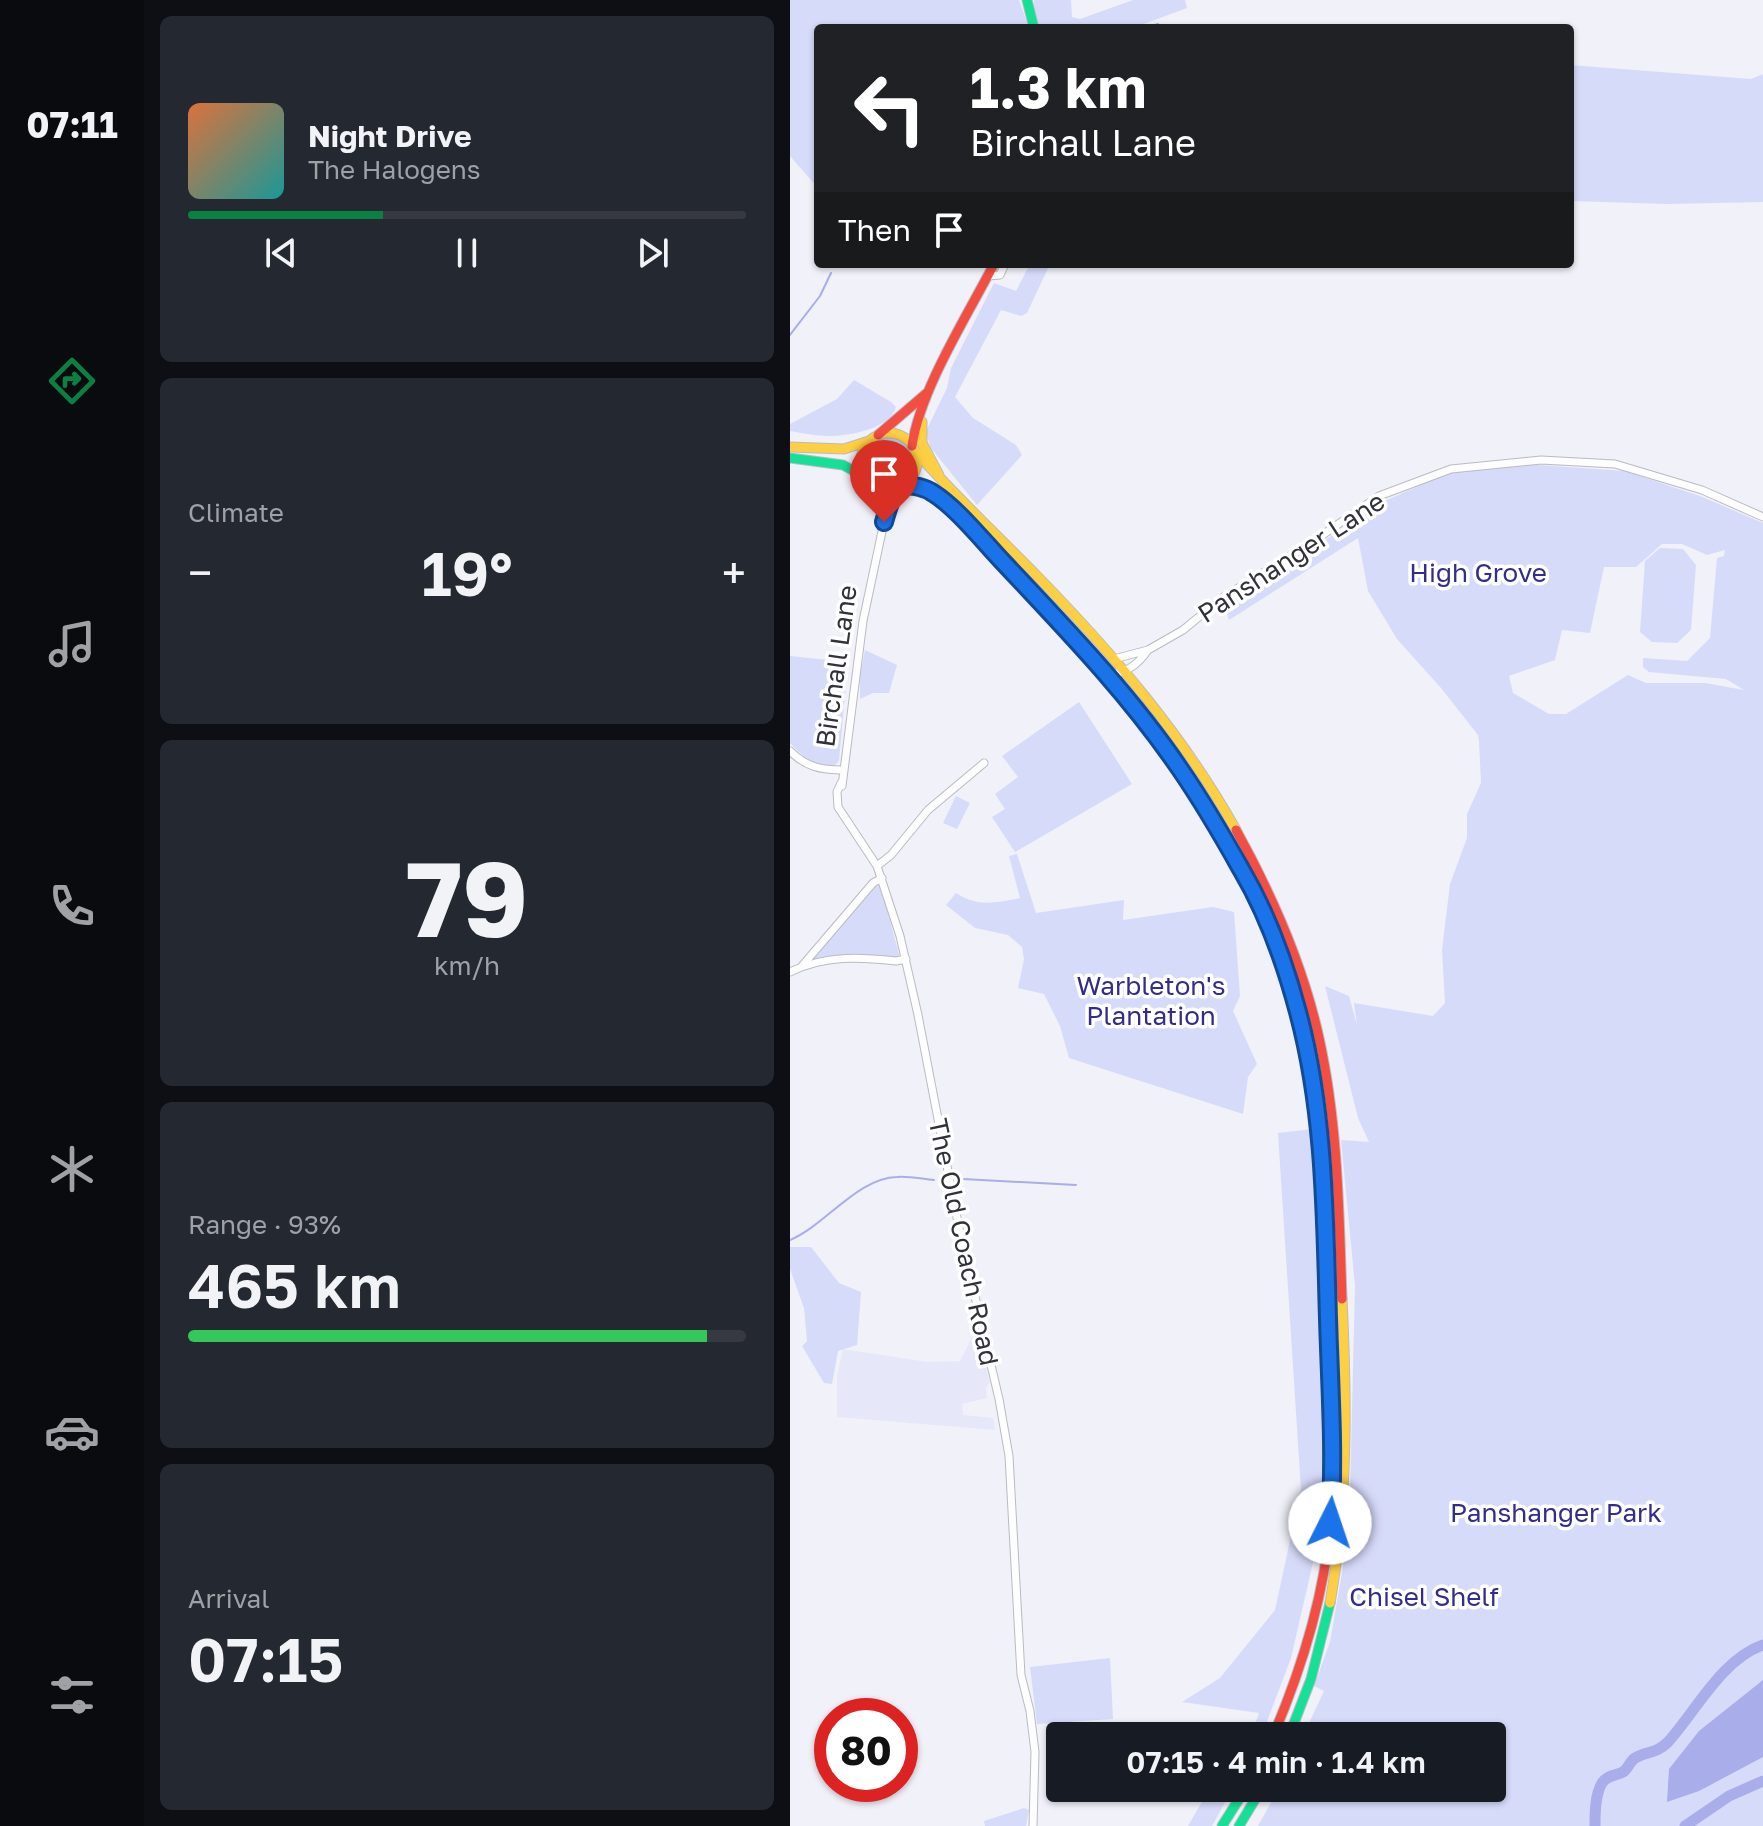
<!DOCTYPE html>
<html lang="en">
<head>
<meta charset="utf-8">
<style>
	body { margin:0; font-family:"Golos Text",sans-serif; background:#242831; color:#f1f3f6; height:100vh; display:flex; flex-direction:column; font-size:30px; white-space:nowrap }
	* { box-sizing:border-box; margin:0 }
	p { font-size:26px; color:#9ea1a6 }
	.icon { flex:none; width:44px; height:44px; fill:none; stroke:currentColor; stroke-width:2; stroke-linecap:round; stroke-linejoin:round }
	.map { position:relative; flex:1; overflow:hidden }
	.side { display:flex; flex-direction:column; gap:16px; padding:16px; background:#0d0f14; width:646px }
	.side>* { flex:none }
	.top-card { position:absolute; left:24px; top:24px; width:760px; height:244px; border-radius:8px; box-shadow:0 2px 6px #0004; background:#202124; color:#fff; overflow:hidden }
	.speed { position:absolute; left:24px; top:1698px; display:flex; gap:16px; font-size:40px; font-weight:700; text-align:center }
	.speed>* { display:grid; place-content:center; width:104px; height:104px; border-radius:50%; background:#171b24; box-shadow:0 2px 6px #0004; line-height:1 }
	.speed .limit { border:12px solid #d22; background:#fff; color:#111 }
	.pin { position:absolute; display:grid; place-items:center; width:68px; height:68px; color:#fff; margin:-82px -34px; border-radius:50% 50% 50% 0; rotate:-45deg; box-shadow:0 0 8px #0007 }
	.pin .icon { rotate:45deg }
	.me { position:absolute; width:88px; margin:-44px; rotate:4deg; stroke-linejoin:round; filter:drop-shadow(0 0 6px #0008) }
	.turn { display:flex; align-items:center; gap:28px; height:168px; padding:0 24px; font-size:36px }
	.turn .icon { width:104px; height:104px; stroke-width:2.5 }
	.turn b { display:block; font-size:56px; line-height:68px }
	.then { display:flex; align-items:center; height:76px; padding:0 24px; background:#0003; gap:16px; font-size:30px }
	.big { font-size:60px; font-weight:600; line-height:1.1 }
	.side .widget { flex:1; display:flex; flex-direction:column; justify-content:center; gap:12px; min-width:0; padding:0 28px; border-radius:12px; background:#242831 }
	.side .dial { align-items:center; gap:0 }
	.dial b { font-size:104px; line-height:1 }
	.song { display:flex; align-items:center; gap:24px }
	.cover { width:96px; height:96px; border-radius:12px; background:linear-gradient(135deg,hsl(20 70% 55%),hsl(180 70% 35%)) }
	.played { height:8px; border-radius:4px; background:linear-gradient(90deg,#0b8043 35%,#363941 35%) }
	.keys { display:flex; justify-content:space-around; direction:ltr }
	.heat { display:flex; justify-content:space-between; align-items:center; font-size:44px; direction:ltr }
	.charge { height:12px; border-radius:6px; background:linear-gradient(90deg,#34c759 93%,#363941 0) }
	.trip { position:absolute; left:256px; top:1722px; width:460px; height:80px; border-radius:8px; background:#171b24; box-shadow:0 2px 6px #0004; font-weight:600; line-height:80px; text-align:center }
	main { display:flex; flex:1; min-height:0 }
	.dock { display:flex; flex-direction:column; width:144px; justify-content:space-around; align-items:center; background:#090b0e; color:#9ea1a6 }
	.dock .icon { width:56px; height:56px }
	.dock .selected { color:#0b8043 }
	.dock b { font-size:36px; color:#f1f3f6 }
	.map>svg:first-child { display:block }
	.built { fill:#e6e8fa }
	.green { fill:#d7dbfa; fill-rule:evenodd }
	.water { fill:#a9ade9 }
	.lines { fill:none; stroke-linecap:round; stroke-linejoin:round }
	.stream { stroke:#a9ade9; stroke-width:2 }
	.river { stroke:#a9ade9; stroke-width:11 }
	.street-casing { stroke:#babbc1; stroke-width:9 }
	.fast-casing { stroke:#babbc1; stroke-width:11 }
	.slow-casing { stroke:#babbc1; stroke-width:11 }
	.jam-casing { stroke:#babbc1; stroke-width:11 }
	.street { stroke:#fdfdfe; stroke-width:7 }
	.fast { stroke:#16e098; stroke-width:9 }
	.slow { stroke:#ffcf43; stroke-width:9 }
	.jam { stroke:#f24e42; stroke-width:9 }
	.route-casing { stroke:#114b97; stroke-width:20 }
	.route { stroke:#1a73e8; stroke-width:14 }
	.labels { text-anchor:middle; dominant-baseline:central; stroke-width:7; stroke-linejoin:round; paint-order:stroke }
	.street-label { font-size:26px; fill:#313239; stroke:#fff }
	.park-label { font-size:26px; fill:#332c8a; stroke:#fff }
</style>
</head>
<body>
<main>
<nav class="dock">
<b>07:11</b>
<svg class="icon selected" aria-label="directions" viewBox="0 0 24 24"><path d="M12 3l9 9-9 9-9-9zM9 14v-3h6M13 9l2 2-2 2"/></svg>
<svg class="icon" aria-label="music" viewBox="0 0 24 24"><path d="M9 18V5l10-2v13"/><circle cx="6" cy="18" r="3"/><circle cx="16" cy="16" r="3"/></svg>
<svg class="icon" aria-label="phone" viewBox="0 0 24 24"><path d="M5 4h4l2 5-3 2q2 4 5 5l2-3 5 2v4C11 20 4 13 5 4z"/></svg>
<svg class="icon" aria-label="climate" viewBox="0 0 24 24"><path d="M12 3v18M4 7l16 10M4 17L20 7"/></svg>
<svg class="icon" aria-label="car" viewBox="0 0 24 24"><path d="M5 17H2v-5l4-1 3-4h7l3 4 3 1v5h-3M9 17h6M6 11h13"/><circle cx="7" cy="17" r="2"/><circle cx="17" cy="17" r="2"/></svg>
<svg class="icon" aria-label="filters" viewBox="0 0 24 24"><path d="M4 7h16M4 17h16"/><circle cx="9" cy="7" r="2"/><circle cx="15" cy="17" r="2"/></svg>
</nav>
<section class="side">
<div class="widget">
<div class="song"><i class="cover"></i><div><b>Night Drive</b><p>The Halogens</p></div></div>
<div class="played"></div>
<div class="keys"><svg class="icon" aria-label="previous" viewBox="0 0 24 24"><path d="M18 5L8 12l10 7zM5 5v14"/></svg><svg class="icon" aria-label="pause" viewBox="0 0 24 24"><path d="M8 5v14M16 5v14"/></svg><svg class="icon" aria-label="next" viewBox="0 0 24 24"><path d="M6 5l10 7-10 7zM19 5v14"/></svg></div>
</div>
<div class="widget"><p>Climate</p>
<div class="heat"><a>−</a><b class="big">19°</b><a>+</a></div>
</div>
<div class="widget dial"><b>79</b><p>km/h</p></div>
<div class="widget"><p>Range · 93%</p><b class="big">465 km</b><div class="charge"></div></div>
<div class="widget"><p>Arrival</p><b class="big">07:15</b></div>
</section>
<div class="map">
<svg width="973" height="1826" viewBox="0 0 973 1826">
	<rect width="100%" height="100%" fill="#f0f1f9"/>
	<path class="built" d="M186 1329 200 1382 196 1388 197 1398 172 1404 173 1415 203 1418 205 1430 47 1417V1377L53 1349 138 1362 170 1361Z"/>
	<path class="green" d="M0 0H229L239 28H28V188L0 156Z
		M244 0H281L282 17 290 19 343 0H395L397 8 343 28H249L245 24Z
		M780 65 961 79 973 74V202L877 204 780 201Z
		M240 264H260L237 313 231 316 211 310 165 397 183 418 226 445 232 455 187 505 140 447 136 431 157 388 161 368 204 283 226 291Z
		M64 380 101 402 106 407C100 429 59 436 39 436 26 436 12 433 0 431V424L47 399Z
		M76 461a23 23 0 1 1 46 0a23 23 0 1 1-46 0Z
		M733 464 835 471 910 496 973 523V1826H468L489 1788H702V1736H513L534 1691 524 1686 540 1642 559 1532 565 1286 551 1140 579 1142 568 1118 535 986 559 996 567 1025 564 1003 643 1016 655 1003 652 950 660 884 677 838V814L691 783 689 741 688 735 651 688 607 639 578 591 568 538 439 620 434 605 597 500 660 472ZM872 544H892L917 555 935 550 934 556 927 558 920 638 897 661 853 658V667L859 672 936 679 954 690 915 683H856L838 675 776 714H759L723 693 719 676 765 660 772 630 800 633 814 567H846Z
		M870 548 893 549 906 565 901 630 887 643 862 642 850 632 855 561Z
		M75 650 107 665 99 693H83L70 699V676Z
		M0 656 58 662 49 761 43 767C24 766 12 756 0 743Z
		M289 702 342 784 225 852 202 817 215 809 205 794 228 777 212 756Z
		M166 796 180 803 167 829 153 823Z
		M227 854 246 913 334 900 333 920 423 907 444 912 450 996 443 1011 467 1064 458 1077 453 1114 279 1058 270 1026 254 994 228 988 234 959 232 947 218 935 185 928 156 905 166 893C187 907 206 903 230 898L219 856Z
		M86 886 91 887 110 958 55 955 21 960Z
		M523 1129 533 1327 537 1480 527 1545 501 1658 473 1732 471 1736H461L469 1713 392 1702 430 1678 485 1610 511 1490 488 1133Z
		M0 1247H21L49 1283 71 1292 67 1345 48 1351 42 1384 34 1383 12 1346 17 1341 14 1308 0 1269Z
		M320 1658 323 1719 247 1724 240 1667Z
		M420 1788H443L422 1826H398Z
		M234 1808 239 1810 236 1826H195L194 1821Z"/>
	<path class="water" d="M973 1680V1757L909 1791 877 1802 879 1769 909 1731Z"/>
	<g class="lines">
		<path class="stream" d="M354 28 368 24
			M46 266 48 264
			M0 335 30 296 41 273
			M173 1179 286 1185
			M0 1240C36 1225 67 1178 107 1177 119 1176 132 1179 144 1180"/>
		<path class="river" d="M805 1826C805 1813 805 1795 812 1783 817 1775 825 1776 833 1772 838 1769 840 1761 845 1758 857 1751 866 1754 878 1742 906 1711 932 1659 973 1645
			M895 1826 939 1796 973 1781"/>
		<defs>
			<path id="street" d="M198 276 210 275 215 264
				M83 485 93 520
				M324 659 358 650 393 630 432 598 518 545 589 496 661 469 751 460 825 464 912 490 973 517
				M314 674C334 675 347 666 358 650
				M0 751C16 767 31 770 53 770
				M51 783 47 792 48 807 87 866 110 936 128 1015 169 1228 209 1399 219 1456 231 1675 240 1711 245 1752 243 1826
				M52 786 73 621 94 522 108 488
				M87 866 101 855 138 810 194 763
				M12 966 83 883 92 878
				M0 972C35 955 69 957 106 961L116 959"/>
			<path id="fast" d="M237 0 244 28
				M0 458 53 465 75 477
				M114 485C124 486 134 487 143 493 165 506 194 541 213 560 287 639 361 722 419 814 453 868 483 927 501 989
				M499 1736 521 1679 540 1603
				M432 1826 456 1788
				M449 1826 472 1788"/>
			<path id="slow" d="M132 422V443L149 475
				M71 461a28 28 0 1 1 56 0a28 28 0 1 1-56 0Z
				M0 447 54 449 79 441
				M125 451C164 495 207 535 248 577 323 654 393 735 446 830
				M501 989C528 1087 532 1185 536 1285 539 1357 545 1428 542 1499
				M540 1603C558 1502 557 1401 552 1299"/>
			<path id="jam" d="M88 435 138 392
				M122 446C130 390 177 316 204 264
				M446 830C482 895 513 965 529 1038 548 1124 549 1212 552 1299
				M483 1736C515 1661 539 1581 542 1499"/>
		</defs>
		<use href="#street" class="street-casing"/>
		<use href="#fast" class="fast-casing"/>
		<use href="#slow" class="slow-casing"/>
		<use href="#jam" class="jam-casing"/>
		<use href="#street" class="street"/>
		<use href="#fast" class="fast"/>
		<use href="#slow" class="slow"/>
		<use href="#jam" class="jam"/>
	</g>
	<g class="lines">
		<defs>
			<path id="route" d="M94 522C97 513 102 488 114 486 122 484 136 488 143 493 166 507 194 542 213 562 275 628 339 694 390 769 412 801 432 835 451 869 477 913 495 963 508 1012 535 1112 535 1217 538 1319 540 1388 545 1455 540 1523"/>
		</defs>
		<use href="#route" class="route-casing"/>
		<use href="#route" class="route"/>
	</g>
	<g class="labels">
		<g class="street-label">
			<text transform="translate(501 557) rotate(-33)">Panshanger Lane</text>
			<text transform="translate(46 666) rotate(-82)">Birchall Lane</text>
			<text transform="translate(174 1242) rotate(78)">The Old Coach Road</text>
		</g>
		<g class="park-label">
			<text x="688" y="572">High Grove</text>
			<text x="361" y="985">Warbleton's<tspan x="361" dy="30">Plantation</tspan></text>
			<text x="766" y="1512">Panshanger Park</text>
			<text x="634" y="1596">Chisel Shelf</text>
		</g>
	</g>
</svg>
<div class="speed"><div class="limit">80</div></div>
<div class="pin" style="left:94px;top:522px;background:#d93025"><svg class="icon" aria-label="arrive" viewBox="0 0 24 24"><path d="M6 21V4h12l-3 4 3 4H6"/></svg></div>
<svg class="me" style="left:540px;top:1523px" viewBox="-20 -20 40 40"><circle r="19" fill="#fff"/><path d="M0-13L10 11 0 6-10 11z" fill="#1a73e8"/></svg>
<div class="trip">07:15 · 4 min · 1.4 km</div>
<div class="top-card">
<div class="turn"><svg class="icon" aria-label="left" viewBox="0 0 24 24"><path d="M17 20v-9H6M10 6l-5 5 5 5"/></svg><div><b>1.3 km</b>Birchall Lane</div></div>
<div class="then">Then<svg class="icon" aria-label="arrive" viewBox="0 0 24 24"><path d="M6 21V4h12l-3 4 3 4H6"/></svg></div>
</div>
</div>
</main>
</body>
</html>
